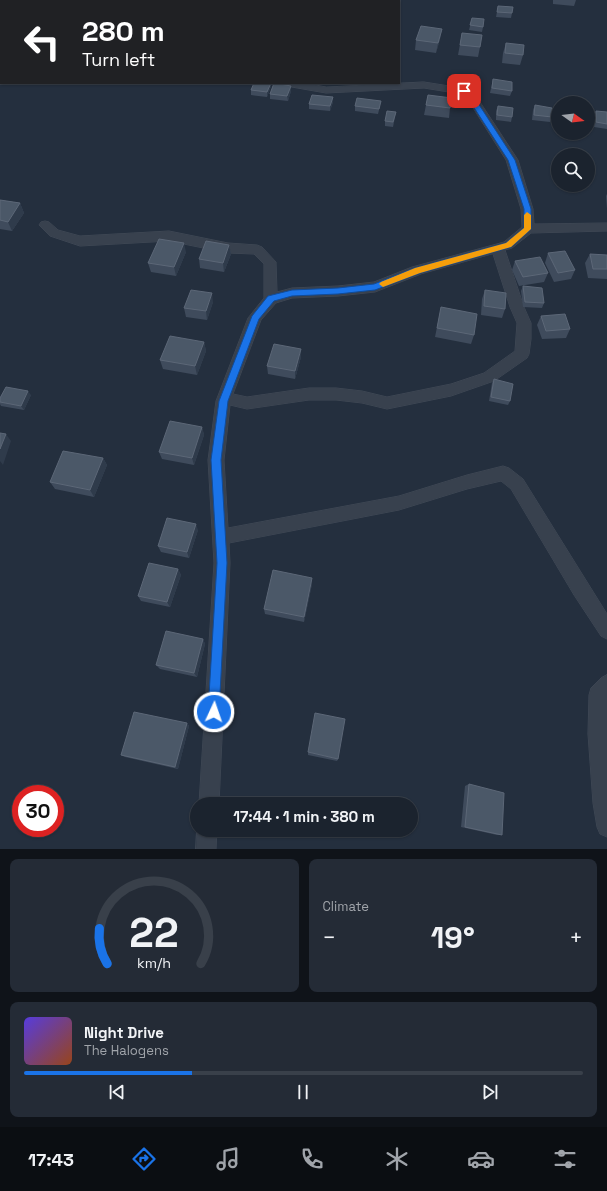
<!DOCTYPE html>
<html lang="en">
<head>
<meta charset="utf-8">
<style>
	body { margin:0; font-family:"Space Grotesk",sans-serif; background:#242b36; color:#f1f3f6; height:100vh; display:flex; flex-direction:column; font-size:15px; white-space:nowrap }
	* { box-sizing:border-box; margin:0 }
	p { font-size:13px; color:#a0a4aa }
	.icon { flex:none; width:22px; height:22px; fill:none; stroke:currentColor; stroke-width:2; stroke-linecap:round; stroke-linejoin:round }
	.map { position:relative; height:849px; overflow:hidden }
	.sheet { display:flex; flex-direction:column; gap:10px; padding:10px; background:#0f1319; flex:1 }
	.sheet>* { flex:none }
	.hud { position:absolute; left:0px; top:0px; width:400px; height:84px; box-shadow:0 1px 3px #0004,0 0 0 1px #39404a; background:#202124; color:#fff; overflow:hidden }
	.needle { width:26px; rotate:104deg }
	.fabs { position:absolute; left:551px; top:96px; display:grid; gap:8px }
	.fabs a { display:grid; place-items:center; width:44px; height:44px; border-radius:50%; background:#1b232e; box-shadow:0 1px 3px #0004,0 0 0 1px #39404a; font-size:20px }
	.speed { position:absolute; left:12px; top:785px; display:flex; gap:8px; font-size:20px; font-weight:700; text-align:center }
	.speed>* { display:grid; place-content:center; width:52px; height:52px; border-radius:50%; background:#1b232e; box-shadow:0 1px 3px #0004,0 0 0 1px #39404a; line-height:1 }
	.speed .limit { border:6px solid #d22; background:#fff; color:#111 }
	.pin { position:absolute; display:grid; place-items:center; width:34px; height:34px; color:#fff; margin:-17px; border-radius:8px; box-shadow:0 2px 6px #0006 }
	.me { position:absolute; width:44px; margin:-22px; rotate:3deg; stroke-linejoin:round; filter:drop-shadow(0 0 3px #0008) }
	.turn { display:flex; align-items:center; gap:14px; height:84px; padding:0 16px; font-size:18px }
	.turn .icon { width:52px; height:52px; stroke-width:2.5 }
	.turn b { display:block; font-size:28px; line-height:34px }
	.big { font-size:30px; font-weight:700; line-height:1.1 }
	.sheet .tile { flex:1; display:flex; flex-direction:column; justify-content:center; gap:6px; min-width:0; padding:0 14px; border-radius:8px; background:#242b36 }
	.sheet .dial { align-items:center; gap:0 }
	.dial svg { height:104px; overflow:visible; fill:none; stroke:#39404a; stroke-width:7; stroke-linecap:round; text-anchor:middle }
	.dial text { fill:#f1f3f6; stroke:none }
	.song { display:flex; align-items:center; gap:12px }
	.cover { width:48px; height:48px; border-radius:6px; background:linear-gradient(135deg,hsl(250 70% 55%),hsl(20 70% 35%)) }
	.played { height:4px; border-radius:2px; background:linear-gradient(90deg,#1a73e8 30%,#39404a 30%) }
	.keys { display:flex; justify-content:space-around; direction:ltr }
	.heat { display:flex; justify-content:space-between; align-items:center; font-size:22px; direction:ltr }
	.sheet .tiles { flex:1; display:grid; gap:10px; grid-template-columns:1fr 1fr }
	.tile:last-child { grid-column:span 2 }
	.trip { position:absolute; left:190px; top:797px; width:228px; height:40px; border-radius:20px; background:#1b232e; box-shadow:0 1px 3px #0004,0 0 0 1px #39404a; font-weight:700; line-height:40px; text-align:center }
	.menu { display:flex; height:64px; justify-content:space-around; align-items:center; background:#0b0e12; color:#a0a4aa }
	.menu .icon { width:28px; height:28px }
	.menu .active { color:#1a73e8 }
	.menu b { font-size:18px; color:#f1f3f6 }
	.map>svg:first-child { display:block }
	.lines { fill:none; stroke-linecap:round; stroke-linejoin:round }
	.street-casing { stroke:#414a57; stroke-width:1 }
	.street { fill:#38414e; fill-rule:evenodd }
	.wall { fill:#3f4b5c }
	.shaded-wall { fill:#2f3b4b }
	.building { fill:#4b5868; stroke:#5c6777 }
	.route { fill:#1a73e8; stroke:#114b97 }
	.slow { fill:#f59e0b }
</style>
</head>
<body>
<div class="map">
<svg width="607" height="849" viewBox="0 0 607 849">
	<rect width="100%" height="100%" fill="#242f3e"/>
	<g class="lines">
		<defs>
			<path id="street" d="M273 0H283L272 1Z
				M424 82 468 89 478 99 518 160 533 209 534 224 607 223V231L531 233 512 248 505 250 524 307 531 323V339L529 354 527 358 494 381 451 396 387 409 362 403 336 400H309L247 409 230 405 224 460 228 528 399 496 467 475 503 466 509 468 523 479 607 614V639L601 636 574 595 511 489 501 481 467 489 399 510 229 543 230 563 219 804H199L214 563 208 460 216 401 248 318 264 298V264L254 254 228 253 169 241 80 246 50 236 39 225 41 222 45 221 49 222 58 230 80 236 169 231 228 243 257 245 262 247 276 262 277 292 292 288 338 286 374 282 412 267 504 242 522 227 521 209 506 160 470 103 461 94 424 88 326 93 286 86 281 83H305L326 87ZM493 254 510 307 517 323 515 351 484 373 451 384 387 397 362 391 336 388H309L247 397 233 394 261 320 276 303 292 298 338 296 375 292 421 274Z
				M607 675V837L600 834 597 827 593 803 588 734 589 695 591 688 601 678Z
				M197 830H217L216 849H196Z"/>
		</defs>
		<use href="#street" class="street-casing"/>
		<use href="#street" class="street"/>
	</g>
	<path class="wall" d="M37 0H60L59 1H37Z
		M289 0H305L309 1H289Z
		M553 0H576L574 6 553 4Z
		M498 6 512 13 511 18 496 17Z
		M472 18 483 27 482 32 469 30Z
		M442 29 440 39 436 53 415 50 416 40Z
		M462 33 480 47 478 57 458 55Z
		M506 43 523 55 520 65 502 63 503 53Z
		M493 79 512 91 510 96 490 93Z
		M339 83H353L352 85Z
		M271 86 267 97 251 95V90Z
		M291 91 288 101 270 99V94Z
		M428 95 450 108 449 118 424 115Z
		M333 97V102L330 111 309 109V104Z
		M535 105 552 117 550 122 532 120 533 110Z
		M355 106H380L378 114 355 111Z
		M498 106 512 117 511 122 496 120V111Z
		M596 111 607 112V129L594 127V116Z
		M396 112 393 127 385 126V121Z
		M607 194V209L606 196Z
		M0 200 20 203 24 213 12 231 0 229Z
		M229 245 231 254 224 272 200 268 199 259Z
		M186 252 176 276 151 272 148 263Z
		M548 253 575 270 571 279 554 282 545 263Z
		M590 254 607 255V279L588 278 585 263Z
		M515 261 548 273 544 282 519 286 512 270Z
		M523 286 544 303 542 308 523 307 521 291Z
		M485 290 505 309 502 318 481 315 482 299Z
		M213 302 207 320 186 317 184 308Z
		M441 307 474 335 471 344 435 337Z
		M541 316 570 329 566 338 542 339 537 325Z
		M204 342 206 351 197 375 163 369 160 360Z
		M301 357 295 379 268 374 267 366Z
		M494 379 510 401 508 405 489 401 492 383Z
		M31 395 24 410 1 406 0 404V398Z
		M202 427 204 435 194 465 162 459 159 452Z
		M103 458 107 465 94 497 55 489 50 482Z
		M198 530 189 558 161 552 158 546Z
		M178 569 181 575 170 607 141 601 138 596Z
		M312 584 304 622 265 614 264 609Z
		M203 639 205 644 197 677 160 669 156 665Z
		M187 723 189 726 178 769 125 757 121 755Z
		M308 752 338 759 337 761 308 755Z
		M469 784 502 835H497L461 827 465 786Z"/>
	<path class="shaded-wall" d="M442 29 440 39 436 53 438 43Z
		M271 83V86L267 97V92Z
		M291 86V91L288 101 287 96Z
		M333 97V102L330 111V106Z
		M20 203 24 213 12 231 8 222Z
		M184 243 186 252 176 276 174 267Z
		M229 245 231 254 224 272 223 263Z
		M212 293 213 302 207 320 206 311Z
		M204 342 206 351 197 375 195 366Z
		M301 349V357L295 379V371Z
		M28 391 31 395 24 410 21 406Z
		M202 427 204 435 194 465 192 458Z
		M6 434 11 441 3 465 0 461V449Z
		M103 458 107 465 94 497 90 490Z
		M196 524 198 530 189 558 187 552Z
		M178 569 181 575 170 607 167 602Z
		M312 578V584L304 622V617Z
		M203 639 205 644 197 677 194 673Z
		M187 723 189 726 178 769 175 767Z"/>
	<path class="building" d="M298 0H302L309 1H297Z
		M498 6 513 7 512 13 497 12Z
		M472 18 484 19 483 27 470 25Z
		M421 26 442 29 438 43 416 40Z
		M462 33 482 35 480 47 460 45Z
		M506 43 524 45 523 55 505 53Z
		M493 79 512 82V91L492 88Z
		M254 83H271L267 92 251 90Z
		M274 83 291 86 287 96 270 94Z
		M312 95 333 97 330 106 309 104Z
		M428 95 452 98 450 108 426 105Z
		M357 98 381 101 379 109 355 106Z
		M535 105 552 108V117L534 115Z
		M498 106 513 108 512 117 497 115Z
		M387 111 396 112 393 122 385 121Z
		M596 111 607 112V124L596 122Z
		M0 200 20 203 8 222 0 220Z
		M159 239 184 243 174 267 148 263Z
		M206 241 229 245 223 263 199 259Z
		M565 251 575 270 558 273 548 253Z
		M590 254 607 255V269H593Z
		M540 257 548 273 523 277 515 261Z
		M523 286 542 288 544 303 525 302Z
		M191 290 212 293 206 311 184 308Z
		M485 290 506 293 505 309 484 306Z
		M441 307 477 314 474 335 437 328Z
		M565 314 570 329 546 331 541 316Z
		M170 336 204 342 195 366 160 360Z
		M274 344 301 349 295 371 267 366Z
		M494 379 513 384 510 401 491 397Z
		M6 387 28 391 21 406 0 402V398Z
		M170 421 202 427 192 458 159 452Z
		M0 433 6 434 0 449Z
		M63 451 103 458 90 490 50 482Z
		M167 518 196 524 187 552 158 546Z
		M149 563 178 569 167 602 138 596Z
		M273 570 312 578 304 617 264 609Z
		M166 631 203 639 194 673 156 665Z
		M134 712 187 723 175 767 121 755Z
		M315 713 345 719 338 759 308 752Z
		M469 784 504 793 502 835 465 827Z"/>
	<path class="route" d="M464 89 476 100 515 160 531 209V229L511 247 420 273 375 290 338 294 292 296 274 301 259 319 228 401 221 460 227 563 219 712 218 716 214 717 210 716 208 712 217 563 211 460 219 401 252 316 268 296 292 290 338 288 374 284 415 268 506 243 524 228V209L508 160 471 103 461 91Z"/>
	<path class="slow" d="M527 212 531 215V229L511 247 420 273 383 287 379 284 381 282 415 268 506 243 524 228V215Z"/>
</svg>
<div class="fabs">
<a><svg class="needle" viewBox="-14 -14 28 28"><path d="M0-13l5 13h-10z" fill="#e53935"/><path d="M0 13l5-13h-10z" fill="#a0a4aa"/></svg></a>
<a><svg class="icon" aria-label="search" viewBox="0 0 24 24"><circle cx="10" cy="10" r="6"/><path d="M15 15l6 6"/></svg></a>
</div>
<div class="speed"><div class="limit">30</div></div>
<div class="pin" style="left:464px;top:91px;background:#d93025"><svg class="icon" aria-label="arrive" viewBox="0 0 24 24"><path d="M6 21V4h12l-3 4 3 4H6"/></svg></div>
<svg class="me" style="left:214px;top:712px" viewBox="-20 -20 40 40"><circle r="17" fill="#1a73e8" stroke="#fff" stroke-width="3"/><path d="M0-11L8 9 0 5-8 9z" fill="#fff"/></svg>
<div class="trip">17:44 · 1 min · 380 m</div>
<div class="hud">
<div class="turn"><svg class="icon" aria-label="left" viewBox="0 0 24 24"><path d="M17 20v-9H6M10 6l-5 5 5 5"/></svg><div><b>280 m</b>Turn left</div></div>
</div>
</div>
<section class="sheet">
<div class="tiles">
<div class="tile dial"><svg viewBox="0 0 100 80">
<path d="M14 69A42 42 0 1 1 86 69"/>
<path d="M14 69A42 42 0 0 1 8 42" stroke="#1a73e8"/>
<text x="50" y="56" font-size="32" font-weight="700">22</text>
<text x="50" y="72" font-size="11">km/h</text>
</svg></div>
<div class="tile"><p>Climate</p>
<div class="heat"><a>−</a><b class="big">19°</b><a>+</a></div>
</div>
<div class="tile">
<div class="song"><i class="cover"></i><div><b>Night Drive</b><p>The Halogens</p></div></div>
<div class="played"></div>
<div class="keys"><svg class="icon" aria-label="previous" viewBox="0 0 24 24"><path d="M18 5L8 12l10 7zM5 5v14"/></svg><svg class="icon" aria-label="pause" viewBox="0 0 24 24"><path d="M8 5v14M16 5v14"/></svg><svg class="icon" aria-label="next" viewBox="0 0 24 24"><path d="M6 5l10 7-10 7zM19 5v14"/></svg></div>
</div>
</div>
</section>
<nav class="menu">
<b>17:43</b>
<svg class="icon active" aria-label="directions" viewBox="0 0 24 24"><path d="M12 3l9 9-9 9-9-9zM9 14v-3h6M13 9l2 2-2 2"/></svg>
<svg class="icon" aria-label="music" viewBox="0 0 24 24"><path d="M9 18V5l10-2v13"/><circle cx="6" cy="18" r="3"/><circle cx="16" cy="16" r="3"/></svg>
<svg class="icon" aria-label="phone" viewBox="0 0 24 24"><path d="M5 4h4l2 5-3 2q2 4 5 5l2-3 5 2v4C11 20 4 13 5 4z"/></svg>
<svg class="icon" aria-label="climate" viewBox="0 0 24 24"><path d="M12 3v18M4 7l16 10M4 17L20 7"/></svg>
<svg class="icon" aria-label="car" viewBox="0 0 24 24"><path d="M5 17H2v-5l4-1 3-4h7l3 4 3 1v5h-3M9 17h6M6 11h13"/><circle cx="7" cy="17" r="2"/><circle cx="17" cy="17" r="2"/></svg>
<svg class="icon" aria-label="filters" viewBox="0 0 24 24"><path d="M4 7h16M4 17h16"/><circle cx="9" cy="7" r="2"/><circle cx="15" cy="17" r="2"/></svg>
</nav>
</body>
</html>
